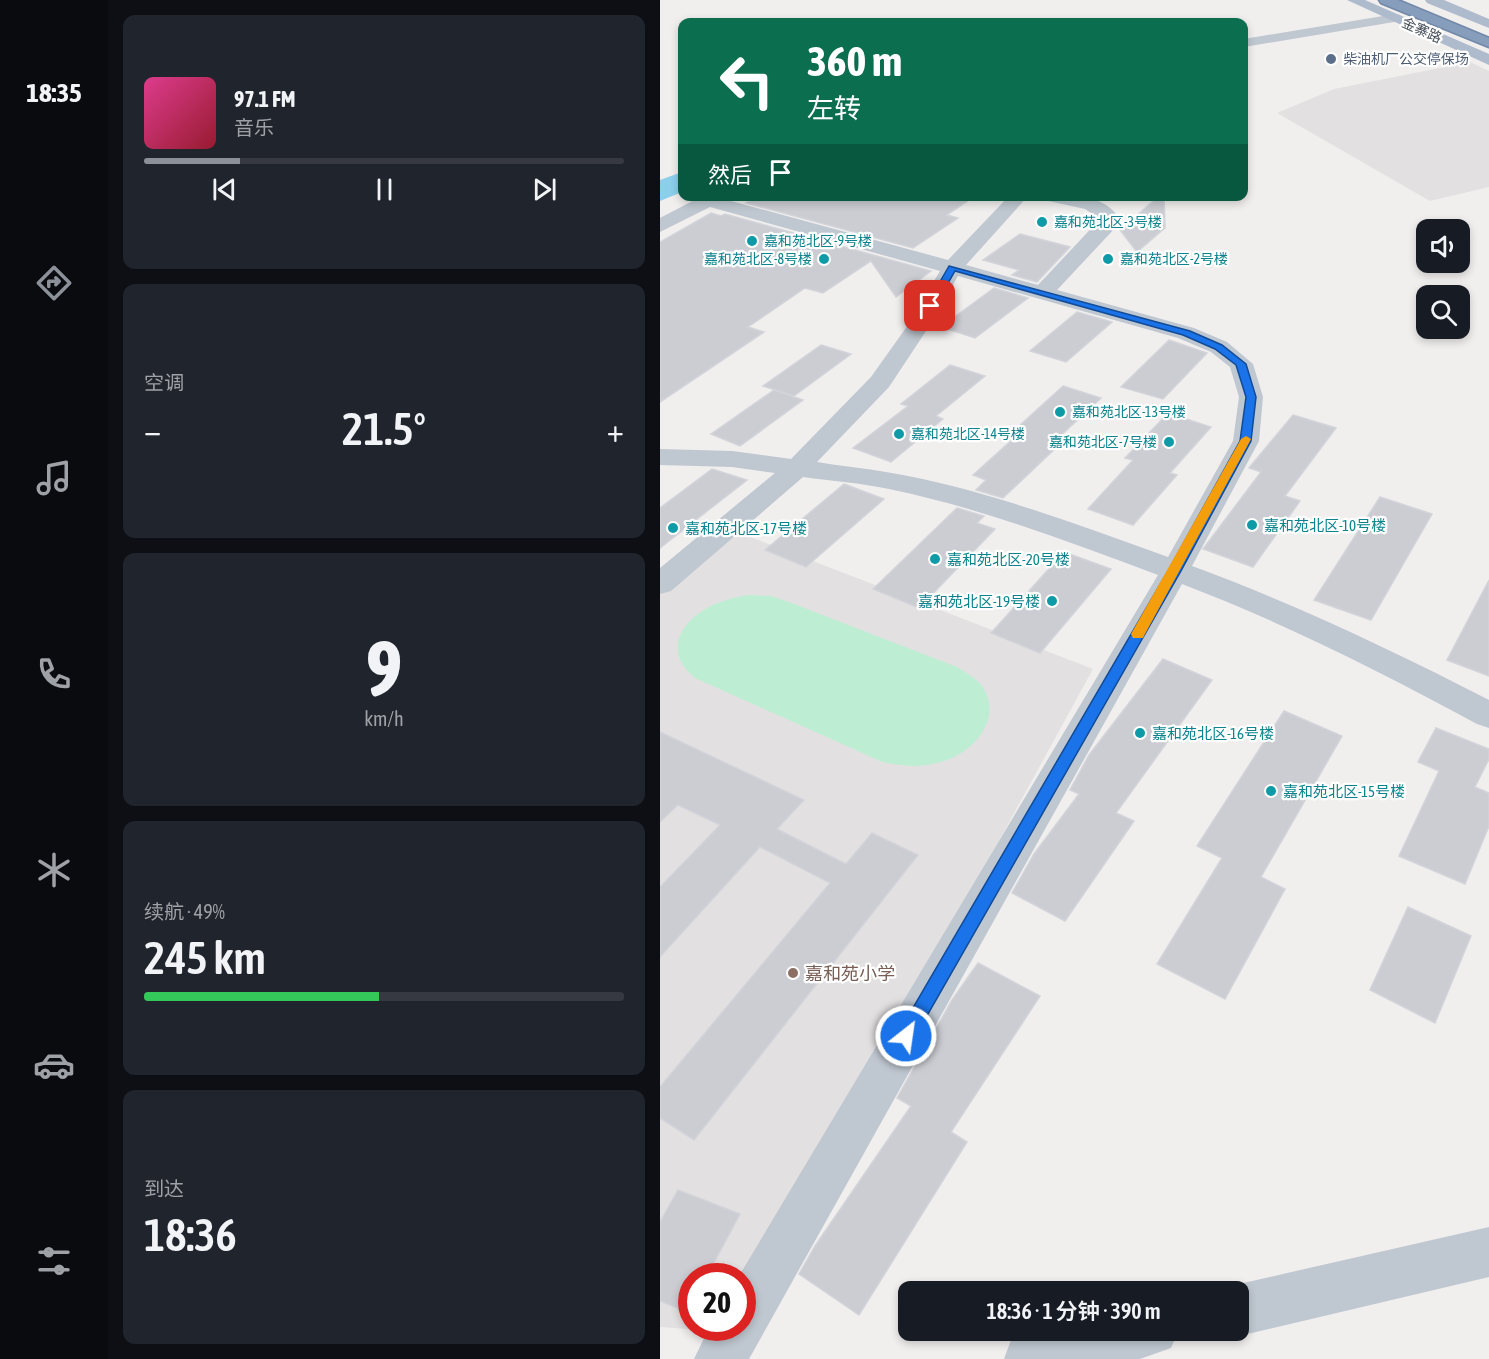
<!DOCTYPE html>
<html lang="zh">
<head>
<meta charset="utf-8">
<style>
	body { margin:0; font-family:"Asap Condensed","Noto Sans SC",sans-serif; background:#20242c; color:#f1f3f6; height:100vh; display:flex; flex-direction:column; font-size:22px; white-space:nowrap }
	* { box-sizing:border-box; margin:0 }
	p { font-size:20px; color:#9ea1a6 }
	.icon { flex:none; width:33px; height:33px; fill:none; stroke:currentColor; stroke-width:2; stroke-linecap:round; stroke-linejoin:round }
	.map { position:relative; flex:1; overflow:hidden }
	.side { display:flex; flex-direction:column; gap:15px; padding:15px; background:#0d0f14; width:552px }
	.side>* { flex:none }
	.top-card { position:absolute; left:18px; top:18px; width:570px; height:183px; border-radius:12px; box-shadow:0 3px 9px #0003; background:#0b6e4f; color:#fff; overflow:hidden }
	.buttons { position:absolute; left:756px; top:219px; display:grid; gap:12px }
	.buttons a { display:grid; place-items:center; width:54px; height:54px; border-radius:12px; background:#171b24; box-shadow:0 3px 9px #0003; font-size:30px }
	.speed { position:absolute; left:18px; top:1263px; display:flex; gap:12px; font-size:30px; font-weight:700; text-align:center }
	.speed>* { display:grid; place-content:center; width:78px; height:78px; border-radius:50%; background:#171b24; box-shadow:0 3px 9px #0003; line-height:1 }
	.speed .limit { border:9px solid #d22; background:#fff; color:#111 }
	.pin { position:absolute; display:grid; place-items:center; width:51px; height:51px; color:#fff; margin:-26px; border-radius:12px; box-shadow:0 3px 9px #0006 }
	.me { position:absolute; width:66px; margin:-33px; rotate:30deg; stroke-linejoin:round; filter:drop-shadow(0 0 4px #0008) }
	.turn { display:flex; align-items:center; gap:21px; height:126px; padding:0 30px; font-size:27px }
	.turn .icon { width:78px; height:78px; stroke-width:2.5 }
	.turn b { display:block; font-size:42px; line-height:51px }
	.then { display:flex; align-items:center; height:57px; padding:0 30px; background:#0003; gap:12px; font-size:22px }
	.big { font-size:45px; font-weight:600; line-height:1.1 }
	.side .tile { flex:1; display:flex; flex-direction:column; justify-content:center; gap:9px; min-width:0; padding:0 21px; border-radius:12px; background:#20242c }
	.side .dial { align-items:center; gap:0 }
	.dial b { font-size:78px; line-height:1 }
	.song { display:flex; align-items:center; gap:18px }
	.cover { width:72px; height:72px; border-radius:9px; background:linear-gradient(135deg,hsl(330 70% 55%),hsl(350 70% 35%)) }
	.played { height:6px; border-radius:3px; background:linear-gradient(90deg,#8c9099 20%,#363941 20%) }
	.keys { display:flex; justify-content:space-around; direction:ltr }
	.heat { display:flex; justify-content:space-between; align-items:center; font-size:33px; direction:ltr }
	.charge { height:9px; border-radius:4px; background:linear-gradient(90deg,#34c759 49%,#363941 0) }
	.trip { position:absolute; left:238px; top:1281px; width:351px; height:60px; border-radius:12px; background:#171b24; box-shadow:0 3px 9px #0003; font-weight:600; line-height:60px; text-align:center }
	main { display:flex; flex:1; min-height:0 }
	.tab-bar { display:flex; flex-direction:column; width:108px; justify-content:space-around; align-items:center; background:#090b0e; color:#9ea1a6 }
	.tab-bar .icon { width:42px; height:42px }
	.tab-bar .current { color:#8c9099 }
	.tab-bar b { font-size:27px; color:#f1f3f6 }
	.map>svg:first-child { display:block }
	.education { fill:#e2e0e0 }
	.green { fill:#bdeed4 }
	.lines { fill:none; stroke-linecap:round; stroke-linejoin:round }
	.river { fill:#8bcfea; fill-rule:evenodd }
	.building { fill:#cbcdd3; stroke:#d2d4da; stroke-width:1.5 }
	.highway-casing { stroke:#7288a8; stroke-width:3 }
	.minor { fill:#bfc7d0; fill-rule:evenodd }
	.major { fill:#aebbcd; fill-rule:evenodd }
	.highway { fill:#879dbc; fill-rule:evenodd }
	.route { fill:#1a73e8; stroke:#114b97; stroke-width:1.5 }
	.slow { fill:#f59e0b }
	.service-dot { fill:#5c6f8a; stroke:#fff; stroke-width:2 }
	.culture-dot { fill:#0f9aa8; stroke:#fff; stroke-width:2 }
	.education-dot { fill:#8d6e63; stroke:#fff; stroke-width:2 }
	.labels { text-anchor:middle; dominant-baseline:central; stroke-width:4.5; stroke-linejoin:round; paint-order:stroke }
	.far-street-label { font-size:14px; fill:#47505b; stroke:#fff }
	.far-service-label { font-size:14px; fill:#4e5e75; stroke:#fff; text-anchor:start }
	.far-culture-label { font-size:14px; fill:#0d838f; stroke:#fff; text-anchor:start }
	.culture-label { font-size:15px; fill:#0d838f; stroke:#fff; text-anchor:start }
	.near-education-label { font-size:18px; fill:#785e54; stroke:#fff; text-anchor:start }
</style>
</head>
<body>
<main>
<nav class="tab-bar">
<b>18:35</b>
<svg class="icon current" aria-label="directions" viewBox="0 0 24 24"><path d="M12 3l9 9-9 9-9-9zM9 14v-3h6M13 9l2 2-2 2"/></svg>
<svg class="icon" aria-label="music" viewBox="0 0 24 24"><path d="M9 18V5l10-2v13"/><circle cx="6" cy="18" r="3"/><circle cx="16" cy="16" r="3"/></svg>
<svg class="icon" aria-label="phone" viewBox="0 0 24 24"><path d="M5 4h4l2 5-3 2q2 4 5 5l2-3 5 2v4C11 20 4 13 5 4z"/></svg>
<svg class="icon" aria-label="climate" viewBox="0 0 24 24"><path d="M12 3v18M4 7l16 10M4 17L20 7"/></svg>
<svg class="icon" aria-label="car" viewBox="0 0 24 24"><path d="M5 17H2v-5l4-1 3-4h7l3 4 3 1v5h-3M9 17h6M6 11h13"/><circle cx="7" cy="17" r="2"/><circle cx="17" cy="17" r="2"/></svg>
<svg class="icon" aria-label="filters" viewBox="0 0 24 24"><path d="M4 7h16M4 17h16"/><circle cx="9" cy="7" r="2"/><circle cx="15" cy="17" r="2"/></svg>
</nav>
<section class="side">
<div class="tile">
<div class="song"><i class="cover"></i><div><b>97.1 FM</b><p>音乐</p></div></div>
<div class="played"></div>
<div class="keys"><svg class="icon" aria-label="previous" viewBox="0 0 24 24"><path d="M18 5L8 12l10 7zM5 5v14"/></svg><svg class="icon" aria-label="pause" viewBox="0 0 24 24"><path d="M8 5v14M16 5v14"/></svg><svg class="icon" aria-label="next" viewBox="0 0 24 24"><path d="M6 5l10 7-10 7zM19 5v14"/></svg></div>
</div>
<div class="tile"><p>空调</p>
<div class="heat"><a>−</a><b class="big">21.5°</b><a>+</a></div>
</div>
<div class="tile dial"><b>9</b><p>km/h</p></div>
<div class="tile"><p>续航 · 49%</p><b class="big">245 km</b><div class="charge"></div></div>
<div class="tile"><p>到达</p><b class="big">18:36</b></div>
</section>
<div class="map">
<svg width="829" height="1359" viewBox="0 0 829 1359">
	<rect width="100%" height="100%" fill="#f1eeee"/>
	<path class="education" d="M810 62 829 71V187L770 201 617 113 674 89Z
		M72 530 433 669 83 1308 82 1276H32V1328H72L69 1332 0 1327V581Z"/>
	<path class="green" d="M90 595 111 596 129 602 297 667C308 674 320 680 325 691 341 721 312 753 284 761 262 768 242 767 220 761L35 678C4 653 18 624 49 607 62 600 76 597 90 595Z"/>
	<g class="lines">
		<path class="river" d="M22 172V192L0 201V180Z"/>
	</g>
	<path class="building" d="M97 196H315L287 215 298 218 253 248 86 203Z
		M499 196H504L505 228 477 252 460 230Z
		M51 213 61 216 65 214 271 271 236 297 211 261 163 293 145 288 88 327 104 332 0 402V242Z
		M360 234 410 247 377 282 352 275 359 270 323 260Z
		M334 288 368 298 315 338 281 327Z
		M417 312 452 322 406 362 370 351Z
		M509 340 547 353 503 399 461 387Z
		M161 345 191 354 134 396 103 386Z
		M290 365 325 376 276 416 283 419 231 462 193 448 248 406 241 404Z
		M403 386 441 398 396 440 402 442 343 498 316 490 326 480 313 475 364 429 358 427Z
		M114 390 143 400 80 446 51 434Z
		M508 413 551 427 510 473 517 475 473 525 428 509 473 460 465 458Z
		M633 415 676 428 625 496 640 501 593 567 543 549 601 472 589 468Z
		M52 469 87 480 0 548V508Z
		M184 484 224 499 146 567 105 550Z
		M720 497 772 514 711 620 654 600Z
		M297 508 324 516 317 523 335 529 259 608 213 589Z
		M404 552 451 569 380 653 331 633Z
		M829 580V676L787 660Z
		M503 659 552 680 456 813 474 821 405 921 352 893 374 854 419 794 410 790 429 755Z
		M624 711 682 736 601 877 625 889 565 999 497 964 562 858 537 846Z
		M776 728 829 749V759L815 787 829 793V826L805 884 739 856 779 771 758 762Z
		M0 732 144 800 117 829 186 864 212 833 258 855 34 1140 0 1118V1087L170 883 100 847 0 957V887L60 825 18 805 0 822Z
		M748 907 811 936 775 1023 710 990Z
		M318 963 380 996 291 1132 307 1142 199 1315 139 1274 155 1246 251 1106 237 1098 292 1000Z
		M18 1190 80 1214 47 1276H32V1314L0 1301V1222Z"/>
	<g class="lines">
		<defs>
			<path id="highway" d="M719 0H738L829 38V47L721 3Z"/>
		</defs>
		<use href="#highway" class="highway-casing"/>
		<path class="minor" d="M735 14 740 15 742 18 740 21 584 47V39Z
			M42 196H66L64 199 288 260 349 196H368L306 265 378 285 440 219 425 209 384 200 382 196C411 196 442 192 460 219L456 227 397 290 534 328 567 342 593 364 603 397 599 441 532 566C635 604 732 650 829 700V728L817 724C721 672 624 623 522 584L89 1359H34L49 1328H82V1276H79L498 575C410 542 321 508 229 489 201 483 172 481 143 477L11 591 0 594V568L115 473 72 467 0 465V449L72 451 131 459 211 377 248 325 280 271 50 207 0 232V218ZM298 276 518 338 551 352 570 367 579 397 573 441 508 557C416 524 322 488 226 472 203 468 180 466 157 462L229 387 270 325Z
			M829 1227V1277L579 1336 567 1330H579V1292H562L579 1284Z
			M380 1330H519L511 1348 480 1359H344L351 1340Z"/>
		<path class="major" d="M687 0H705L829 54V65Z
			M765 0H784L829 19V28L767 3Z"/>
		<use href="#highway" class="highway"/>
	</g>
	<path class="route" d="M289 266 530 331 562 345 586 364 596 397 591 441 521 571 252 1042 246 1045 240 1042 237 1036 240 1030 508 571 580 441 586 397 576 365 555 349 523 335 295 271 274 308H267L266 306Z"/>
	<path class="slow" d="M586 436 591 439 485 634 483 638H473L471 634 581 439Z"/>
	<circle class="service-dot" cx="671" cy="59" r="6"/>
	<g class="culture-dot">
		<circle cx="382" cy="222" r="6"/>
		<circle cx="92" cy="241" r="6"/>
		<circle cx="164" cy="259" r="6"/>
		<circle cx="448" cy="259" r="6"/>
		<circle cx="400" cy="412" r="6"/>
		<circle cx="239" cy="434" r="6"/>
		<circle cx="509" cy="442" r="6"/>
		<circle cx="592" cy="525" r="6"/>
		<circle cx="13" cy="528" r="6"/>
		<circle cx="275" cy="559" r="6"/>
		<circle cx="392" cy="601" r="6"/>
		<circle cx="480" cy="733" r="6"/>
		<circle cx="611" cy="791" r="6"/>
	</g>
	<circle class="education-dot" cx="133" cy="973" r="6"/>
	<g class="labels">
		<g class="far-street-label">
			<text transform="translate(762 30) rotate(24)">金寨路</text>
		</g>
		<g class="far-service-label">
			<text x="683" y="59">柴油机厂公交停保场</text>
		</g>
		<g class="far-culture-label">
			<text x="394" y="222">嘉和苑北区-3号楼</text>
			<text x="104" y="241">嘉和苑北区-9号楼</text>
			<text x="152" y="259" text-anchor="end">嘉和苑北区-8号楼</text>
			<text x="460" y="259">嘉和苑北区-2号楼</text>
			<text x="412" y="412">嘉和苑北区-13号楼</text>
			<text x="251" y="434">嘉和苑北区-14号楼</text>
			<text x="497" y="442" text-anchor="end">嘉和苑北区-7号楼</text>
		</g>
		<g class="culture-label">
			<text x="604" y="525">嘉和苑北区-10号楼</text>
			<text x="25" y="528">嘉和苑北区-17号楼</text>
			<text x="287" y="559">嘉和苑北区-20号楼</text>
			<text x="380" y="601" text-anchor="end">嘉和苑北区-19号楼</text>
			<text x="492" y="733">嘉和苑北区-16号楼</text>
			<text x="623" y="791">嘉和苑北区-15号楼</text>
		</g>
		<g class="near-education-label">
			<text x="145" y="973">嘉和苑小学</text>
		</g>
	</g>
</svg>
<div class="buttons">
<a><svg class="icon" aria-label="sound" viewBox="0 0 24 24"><path d="M4 9h4l5-4v14l-5-4H4zM17 9q2 3 0 6"/></svg></a>
<a><svg class="icon" aria-label="search" viewBox="0 0 24 24"><circle cx="10" cy="10" r="6"/><path d="M15 15l6 6"/></svg></a>
</div>
<div class="speed"><div class="limit">20</div></div>
<div class="pin" style="left:270px;top:306px;background:#d93025"><svg class="icon" aria-label="arrive" viewBox="0 0 24 24"><path d="M6 21V4h12l-3 4 3 4H6"/></svg></div>
<svg class="me" style="left:246px;top:1036px" viewBox="-20 -20 40 40"><circle r="17" fill="#1a73e8" stroke="#fff" stroke-width="3"/><path d="M0-11L8 9 0 5-8 9z" fill="#fff"/></svg>
<div class="trip">18:36 · 1 分钟 · 390 m</div>
<div class="top-card">
<div class="turn"><svg class="icon" aria-label="left" viewBox="0 0 24 24"><path d="M17 20v-9H6M10 6l-5 5 5 5"/></svg><div><b>360 m</b>左转</div></div>
<div class="then">然后<svg class="icon" aria-label="arrive" viewBox="0 0 24 24"><path d="M6 21V4h12l-3 4 3 4H6"/></svg></div>
</div>
</div>
</main>
</body>
</html>
